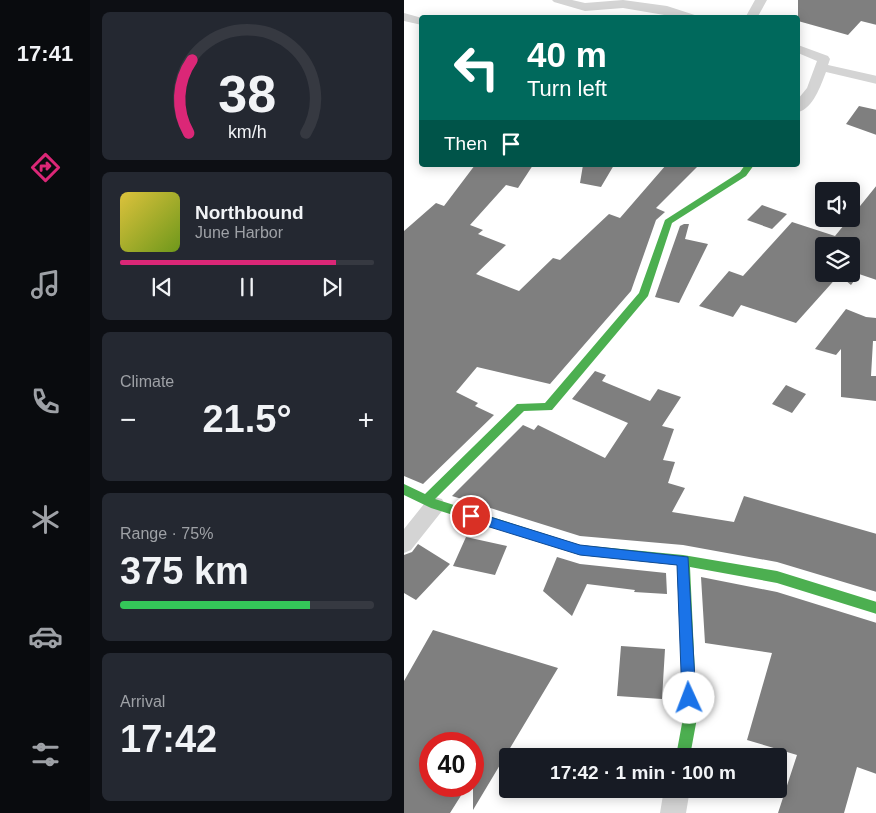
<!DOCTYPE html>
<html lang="en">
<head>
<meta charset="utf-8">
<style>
	body { margin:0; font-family:Helvetica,sans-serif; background:#242831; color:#f1f3f6; height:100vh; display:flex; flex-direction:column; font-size:19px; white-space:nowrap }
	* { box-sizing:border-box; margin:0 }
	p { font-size:16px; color:#9ea1a6 }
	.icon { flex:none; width:28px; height:28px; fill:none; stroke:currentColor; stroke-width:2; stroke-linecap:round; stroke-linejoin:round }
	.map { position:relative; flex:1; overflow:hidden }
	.side { display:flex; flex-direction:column; gap:12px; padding:12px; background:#0d0f14; width:314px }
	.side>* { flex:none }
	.top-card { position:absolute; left:15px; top:15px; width:381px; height:152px; border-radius:5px; box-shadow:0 2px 12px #0003; background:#00695c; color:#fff; overflow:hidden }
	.tools { position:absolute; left:411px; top:182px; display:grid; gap:10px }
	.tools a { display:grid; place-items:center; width:45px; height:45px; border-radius:5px; background:#171b24; box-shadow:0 2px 12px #0003; font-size:25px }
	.speed { position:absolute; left:15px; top:732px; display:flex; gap:10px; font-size:25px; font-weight:700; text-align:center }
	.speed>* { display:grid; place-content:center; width:65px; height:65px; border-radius:50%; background:#171b24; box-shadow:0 2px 12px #0003; line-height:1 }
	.speed .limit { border:8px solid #d22; background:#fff; color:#111 }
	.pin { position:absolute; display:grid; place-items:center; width:42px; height:42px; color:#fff; margin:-21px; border:2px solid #fff; border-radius:50%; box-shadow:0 1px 5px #0007 }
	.me { position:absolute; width:55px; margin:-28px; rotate:358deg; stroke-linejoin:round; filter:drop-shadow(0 0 4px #0008) }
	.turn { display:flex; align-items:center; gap:18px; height:105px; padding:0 25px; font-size:22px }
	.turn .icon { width:65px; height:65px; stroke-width:2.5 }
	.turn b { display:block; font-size:35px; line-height:42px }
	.then { display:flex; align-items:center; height:48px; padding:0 25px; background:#0003; gap:10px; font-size:19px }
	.big { font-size:38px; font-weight:700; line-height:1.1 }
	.side .card { flex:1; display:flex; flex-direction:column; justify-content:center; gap:8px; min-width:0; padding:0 18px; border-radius:8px; background:#242831 }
	.side .dial { align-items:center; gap:0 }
	.dial svg { height:130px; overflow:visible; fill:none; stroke:#363941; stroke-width:7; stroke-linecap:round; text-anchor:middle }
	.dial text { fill:#f1f3f6; stroke:none }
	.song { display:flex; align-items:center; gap:15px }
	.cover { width:60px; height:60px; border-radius:8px; background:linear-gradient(135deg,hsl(50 70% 55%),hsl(80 70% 35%)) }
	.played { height:5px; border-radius:2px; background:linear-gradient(90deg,#db2777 85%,#363941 85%) }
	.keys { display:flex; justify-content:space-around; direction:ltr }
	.heat { display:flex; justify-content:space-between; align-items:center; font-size:28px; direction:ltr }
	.charge { height:8px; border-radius:4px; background:linear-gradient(90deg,#34c759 75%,#363941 0) }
	.trip { position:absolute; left:95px; top:748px; width:288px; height:50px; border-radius:5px; background:#171b24; box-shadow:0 2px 12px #0003; font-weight:700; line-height:50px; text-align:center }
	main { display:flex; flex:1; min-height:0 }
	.tabs { display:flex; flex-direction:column; width:90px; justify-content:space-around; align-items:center; background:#090b0e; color:#9ea1a6 }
	.tabs .icon { width:35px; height:35px }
	.tabs .on { color:#db2777 }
	.tabs b { font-size:22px; color:#f1f3f6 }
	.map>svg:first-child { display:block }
	.building { fill:#7f7f7f; fill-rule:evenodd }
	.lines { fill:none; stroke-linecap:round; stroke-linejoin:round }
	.street { fill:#d4d4d4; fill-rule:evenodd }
	.fast { fill:#4caf50; fill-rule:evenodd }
	.route { fill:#1a73e8; stroke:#114b97 }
</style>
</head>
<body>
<main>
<nav class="tabs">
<b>17:41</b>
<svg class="icon on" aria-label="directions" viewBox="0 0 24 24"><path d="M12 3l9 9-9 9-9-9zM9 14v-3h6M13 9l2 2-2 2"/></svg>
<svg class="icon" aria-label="music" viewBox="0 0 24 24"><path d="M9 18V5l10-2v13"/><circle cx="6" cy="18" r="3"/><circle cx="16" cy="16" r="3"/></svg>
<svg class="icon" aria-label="phone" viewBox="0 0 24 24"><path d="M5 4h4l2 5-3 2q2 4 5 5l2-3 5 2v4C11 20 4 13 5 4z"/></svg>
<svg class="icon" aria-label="climate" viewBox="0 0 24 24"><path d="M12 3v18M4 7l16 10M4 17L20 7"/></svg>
<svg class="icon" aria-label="car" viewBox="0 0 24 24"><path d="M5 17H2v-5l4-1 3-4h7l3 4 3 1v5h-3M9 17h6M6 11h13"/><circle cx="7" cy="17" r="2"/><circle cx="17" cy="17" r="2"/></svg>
<svg class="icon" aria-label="filters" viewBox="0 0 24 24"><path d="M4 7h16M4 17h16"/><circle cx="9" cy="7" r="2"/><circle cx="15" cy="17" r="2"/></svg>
</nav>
<section class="side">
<div class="card dial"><svg viewBox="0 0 100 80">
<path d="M14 69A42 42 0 1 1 86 69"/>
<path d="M14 69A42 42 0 0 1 16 24" stroke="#db2777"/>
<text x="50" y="56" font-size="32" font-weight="700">38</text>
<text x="50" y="72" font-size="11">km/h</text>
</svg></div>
<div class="card">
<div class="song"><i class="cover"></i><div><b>Northbound</b><p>June Harbor</p></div></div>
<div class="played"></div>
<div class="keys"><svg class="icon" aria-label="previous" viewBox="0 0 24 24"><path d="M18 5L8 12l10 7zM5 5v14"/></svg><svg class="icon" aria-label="pause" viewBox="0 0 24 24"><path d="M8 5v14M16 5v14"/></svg><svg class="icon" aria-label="next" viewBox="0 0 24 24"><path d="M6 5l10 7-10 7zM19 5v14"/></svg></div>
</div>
<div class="card"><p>Climate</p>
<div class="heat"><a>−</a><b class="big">21.5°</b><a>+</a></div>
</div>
<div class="card"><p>Range · 75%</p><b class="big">375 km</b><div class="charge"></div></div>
<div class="card"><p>Arrival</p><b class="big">17:42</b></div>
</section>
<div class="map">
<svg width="473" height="813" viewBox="0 0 473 813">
	<rect width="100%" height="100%" fill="#fff"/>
	<path class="building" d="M394 0H473V25L457 21 444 35 394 21Z
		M455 106 473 110V135L442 124Z
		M71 165H129L114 188 102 185 66 225 79 230 74 234 102 245 72 274 115 291 149 258 156 260 205 214 216 218 262 165H295L252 208 261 212 252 220 227 291 146 384 73 367 52 392 74 403 71 406 90 415 19 484 0 476V231L32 203 40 206Z
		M179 165H210L197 187 176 183Z
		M473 185V280L455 274 447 285 435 275 392 323 337 305 329 317 295 306 325 271 339 276 388 222 431 236 445 219H448V216ZM420 246H448V274H420Z
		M358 205 383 214 368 229 343 220Z
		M280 224H285L281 239 304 244 275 303 251 297 276 226Z
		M442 309 462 317 473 318V341H469L467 376H473V401L437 397V349L432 355 411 349Z
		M191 371 202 375 198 381 246 401 254 389 277 397 258 426 270 429 259 460 271 462 264 483 281 488 268 512 330 522 340 496 473 534V592L373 562 279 545 176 536 48 496 119 425 130 430 134 425 201 458 224 423 168 399Z
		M382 385 402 394 388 413 368 404Z
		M62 537 103 546 91 575 49 566Z
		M14 544 46 564 12 600 0 593V555L8 552Z
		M153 557 176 564 262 573 263 594 230 592 231 590 183 584 168 616 139 591Z
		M297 577 373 592 473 623V774L453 767 440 813H374L393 755 343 740 368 653 301 643Z
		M29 630 154 668 69 810V744H26V786H63L46 813H0V681Z
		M217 646 261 649 258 699 213 696Z"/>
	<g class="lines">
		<path class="street" d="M148 0H168L181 3 219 0 263 6 300 18H278L219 8 181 11 150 2Z
			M351 0H363L353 18H341Z
			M0 13 18 18V25L0 21Z
			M394 45 424 56 426 59 424 65 473 76V84L422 72C417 85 409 109 394 112V99L403 88 413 61 394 53Z
			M31 497 38 499 41 505 38 511 7 550 0 553V529L24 499Z
			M260 789H286L282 813H256Z"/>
		<path class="fast" d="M341 165H350L342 176 268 223 244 296 148 410 120 411 31 499 176 545 279 555 373 571 473 602V614L373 583 286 567 293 718 286 756H272L279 718 273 565 176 555 27 508 0 495V484L21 494 113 404 141 403 235 293 261 220 336 172Z"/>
	</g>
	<path class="route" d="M67 511 176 545 284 557 292 698 290 703 285 705 280 703 278 698 273 565 176 555 63 520 61 516Z"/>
</svg>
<div class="tools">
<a><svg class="icon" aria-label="sound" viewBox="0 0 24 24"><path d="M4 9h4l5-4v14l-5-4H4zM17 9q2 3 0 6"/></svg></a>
<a><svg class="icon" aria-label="layers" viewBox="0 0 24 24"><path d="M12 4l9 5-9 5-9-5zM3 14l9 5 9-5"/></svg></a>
</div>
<div class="speed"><div class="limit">40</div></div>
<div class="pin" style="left:67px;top:516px;background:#d93025"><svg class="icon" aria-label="arrive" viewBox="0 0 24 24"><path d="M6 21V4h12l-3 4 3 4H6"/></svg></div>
<svg class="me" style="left:285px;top:698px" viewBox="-20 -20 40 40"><circle r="19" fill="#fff"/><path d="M0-13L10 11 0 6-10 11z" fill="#1a73e8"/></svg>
<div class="trip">17:42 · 1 min · 100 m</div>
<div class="top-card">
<div class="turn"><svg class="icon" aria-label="left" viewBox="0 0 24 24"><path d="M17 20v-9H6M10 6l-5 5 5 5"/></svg><div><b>40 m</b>Turn left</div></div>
<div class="then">Then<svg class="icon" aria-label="arrive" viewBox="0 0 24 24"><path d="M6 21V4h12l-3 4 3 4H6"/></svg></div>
</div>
</div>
</main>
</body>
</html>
